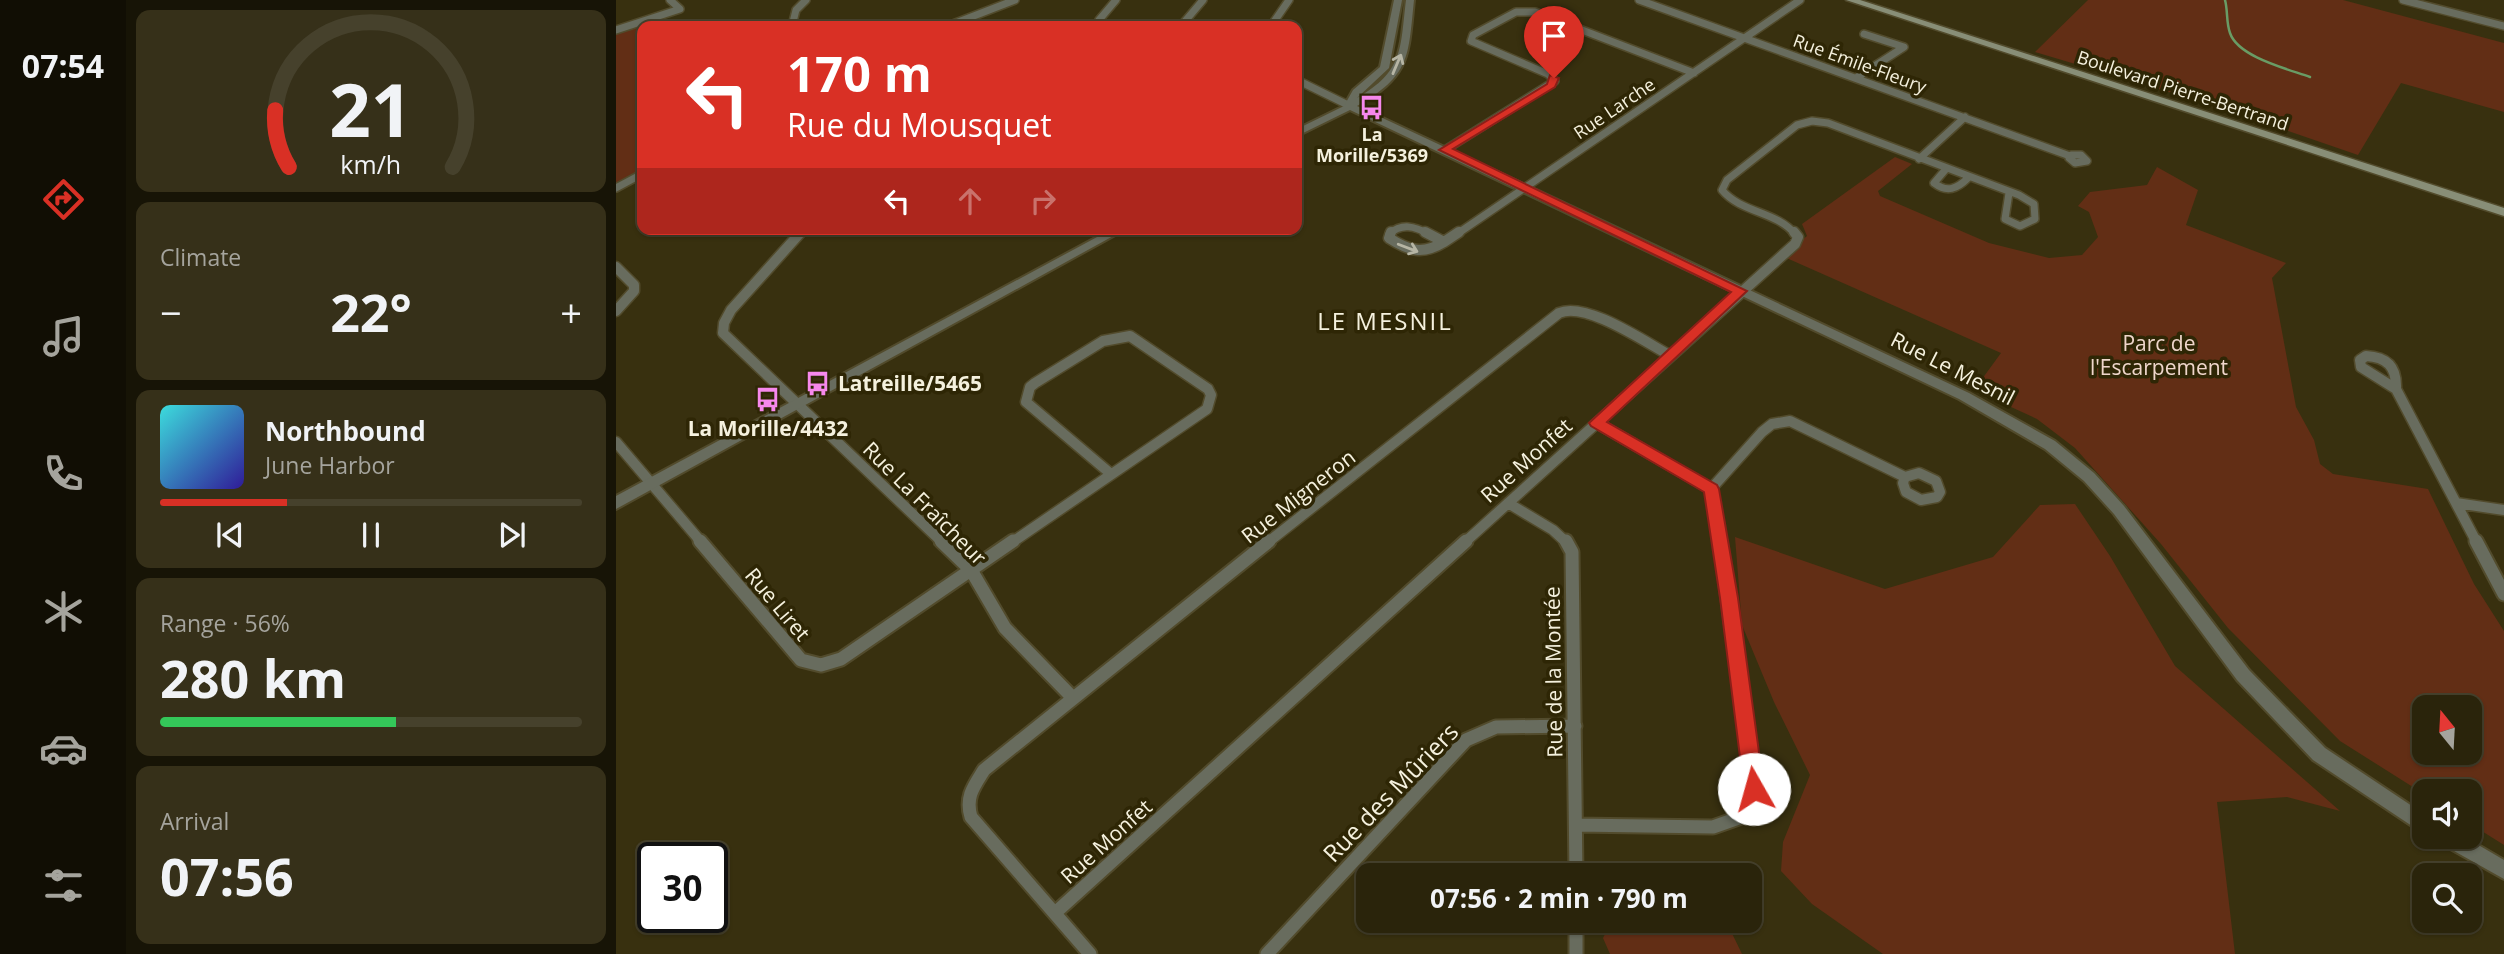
<!DOCTYPE html>
<html lang="en">
<head>
<meta charset="utf-8">
<style>
	body { margin:0; font-family:"Open Sans",sans-serif; background:#363019; color:#f1f3f6; height:100vh; display:flex; flex-direction:column; font-size:26px; white-space:nowrap }
	* { box-sizing:border-box; margin:0 }
	p { font-size:23px; color:#a5a49d }
	.icon { flex:none; width:38px; height:38px; fill:none; stroke:currentColor; stroke-width:2; stroke-linecap:round; stroke-linejoin:round }
	.map { position:relative; flex:1; overflow:hidden }
	.drawer { display:flex; flex-direction:column; gap:10px; padding:10px; background:#171406; width:490px }
	.drawer>* { flex:none }
	.hud { position:absolute; left:21px; top:21px; width:665px; height:214px; border-radius:14px; box-shadow:0 2px 5px #0004,0 0 0 2px #46412c; background:#d93025; color:#fff; overflow:hidden }
	.needle { width:46px; rotate:342deg }
	.fabs { position:absolute; left:1796px; top:695px; display:grid; gap:14px }
	.fabs a { display:grid; place-items:center; width:70px; height:70px; border-radius:14px; background:#2a240b; box-shadow:0 2px 5px #0004,0 0 0 2px #46412c; font-size:35px }
	.speed { position:absolute; left:21px; top:842px; display:flex; gap:14px; font-size:35px; font-weight:700; text-align:center }
	.speed>* { display:grid; place-content:center; width:91px; height:91px; border-radius:50%; background:#2a240b; box-shadow:0 2px 5px #0004,0 0 0 2px #46412c; line-height:1 }
	.speed .limit { border:4px solid #111; border-radius:10px; background:#fff; color:#111 }
	.pin { position:absolute; display:grid; place-items:center; width:60px; height:60px; color:#fff; margin:-72px -30px; border-radius:50% 50% 50% 0; rotate:-45deg; box-shadow:0 0 7px #0007 }
	.pin .icon { rotate:45deg }
	.me { position:absolute; width:77px; margin:-38px; rotate:353deg; stroke-linejoin:round; filter:drop-shadow(0 0 5px #0008) }
	.turn { display:flex; align-items:center; gap:24px; height:147px; padding:0 35px; font-size:32px }
	.turn .icon { width:91px; height:91px; stroke-width:2.5 }
	.turn b { display:block; font-size:49px; line-height:60px }
	.lanes { display:flex; align-items:center; height:66px; padding:0 35px; background:#0003; justify-content:center; gap:35px; direction:ltr }
	.lanes .off { opacity:.35 }
	.big { font-size:52px; font-weight:700; line-height:1.1 }
	.drawer .tile { flex:1; display:flex; flex-direction:column; justify-content:center; gap:10px; min-width:0; padding:0 24px; border-radius:14px; background:#363019 }
	.drawer .dial { align-items:center; gap:0 }
	.dial svg { height:182px; overflow:visible; fill:none; stroke:#46412c; stroke-width:7; stroke-linecap:round; text-anchor:middle }
	.dial text { fill:#f1f3f6; stroke:none }
	.song { display:flex; align-items:center; gap:21px }
	.cover { width:84px; height:84px; border-radius:10px; background:linear-gradient(135deg,hsl(180 70% 55%),hsl(250 70% 35%)) }
	.played { height:7px; border-radius:4px; background:linear-gradient(90deg,#d93025 30%,#46412c 30%) }
	.keys { display:flex; justify-content:space-around; direction:ltr }
	.heat { display:flex; justify-content:space-between; align-items:center; font-size:38px; direction:ltr }
	.charge { height:10px; border-radius:5px; background:linear-gradient(90deg,#34c759 56%,#46412c 0) }
	.trip { position:absolute; left:740px; top:863px; width:406px; height:70px; border-radius:14px; background:#2a240b; box-shadow:0 2px 5px #0004,0 0 0 2px #46412c; font-weight:700; line-height:70px; text-align:center }
	main { display:flex; flex:1; min-height:0 }
	.tab-bar { display:flex; flex-direction:column; width:126px; justify-content:space-around; align-items:center; background:#110e04; color:#a5a49d }
	.tab-bar .icon { width:49px; height:49px }
	.tab-bar .current { color:#d93025 }
	.tab-bar b { font-size:32px; color:#f1f3f6 }
	.map>svg:first-child { display:block }
	.green { fill:#622e15; fill-rule:evenodd }
	.lines { fill:none; stroke-linecap:round; stroke-linejoin:round }
	.stream { stroke:#699c65; stroke-width:2.5 }
	.minor-far2-casing { stroke:#524b2c; stroke-width:10 }
	.minor-far1-casing { stroke:#524b2c; stroke-width:13 }
	.minor-casing { stroke:#524b2c; stroke-width:17 }
	.tertiary-casing { stroke:#524b2c; stroke-width:4 }
	.secondary-casing { stroke:#524b2c; stroke-width:3 }
	.minor-far2 { stroke:#686c5e; stroke-width:7 }
	.minor-far1 { stroke:#686c5e; stroke-width:10 }
	.minor { stroke:#686c5e; stroke-width:13 }
	.tertiary { fill:#686c5e; fill-rule:evenodd }
	.secondary { fill:#888e77; fill-rule:evenodd }
	.oneway { stroke:#b6b5a4 }
	.route { fill:#d93025; stroke:#8d1f18; stroke-width:2 }
	.labels { text-anchor:middle; dominant-baseline:central; stroke-width:7; stroke-linejoin:round; paint-order:stroke }
	.far-street-label { font-size:18px; fill:#f5f1de; stroke:#2e2605 }
	.far-poi-label { font-size:18px; font-weight:bold; fill:#f5f1de; stroke:#2e2605 }
	.park-label { font-size:21px; fill:#efd6cb; stroke:#2e2605 }
	.street-label { font-size:21px; fill:#f5f1de; stroke:#2e2605 }
	.poi-label { font-size:21px; font-weight:bold; fill:#f5f1de; stroke:#2e2605; text-anchor:start }
	.quarter-label { font-size:24px; letter-spacing:2px; fill:#f5f1de; stroke:#2e2605 }
	.near-street-label { font-size:24px; fill:#f5f1de; stroke:#2e2605 }
</style>
</head>
<body>
<main>
<nav class="tab-bar">
<b>07:54</b>
<svg class="icon current" aria-label="directions" viewBox="0 0 24 24"><path d="M12 3l9 9-9 9-9-9zM9 14v-3h6M13 9l2 2-2 2"/></svg>
<svg class="icon" aria-label="music" viewBox="0 0 24 24"><path d="M9 18V5l10-2v13"/><circle cx="6" cy="18" r="3"/><circle cx="16" cy="16" r="3"/></svg>
<svg class="icon" aria-label="phone" viewBox="0 0 24 24"><path d="M5 4h4l2 5-3 2q2 4 5 5l2-3 5 2v4C11 20 4 13 5 4z"/></svg>
<svg class="icon" aria-label="climate" viewBox="0 0 24 24"><path d="M12 3v18M4 7l16 10M4 17L20 7"/></svg>
<svg class="icon" aria-label="car" viewBox="0 0 24 24"><path d="M5 17H2v-5l4-1 3-4h7l3 4 3 1v5h-3M9 17h6M6 11h13"/><circle cx="7" cy="17" r="2"/><circle cx="17" cy="17" r="2"/></svg>
<svg class="icon" aria-label="filters" viewBox="0 0 24 24"><path d="M4 7h16M4 17h16"/><circle cx="9" cy="7" r="2"/><circle cx="15" cy="17" r="2"/></svg>
</nav>
<section class="drawer">
<div class="tile dial"><svg viewBox="0 0 100 80">
<path d="M14 69A42 42 0 1 1 86 69"/>
<path d="M14 69A42 42 0 0 1 8 44" stroke="#d93025"/>
<text x="50" y="56" font-size="32" font-weight="700">21</text>
<text x="50" y="72" font-size="11">km/h</text>
</svg></div>
<div class="tile"><p>Climate</p>
<div class="heat"><a>−</a><b class="big">22°</b><a>+</a></div>
</div>
<div class="tile">
<div class="song"><i class="cover"></i><div><b>Northbound</b><p>June Harbor</p></div></div>
<div class="played"></div>
<div class="keys"><svg class="icon" aria-label="previous" viewBox="0 0 24 24"><path d="M18 5L8 12l10 7zM5 5v14"/></svg><svg class="icon" aria-label="pause" viewBox="0 0 24 24"><path d="M8 5v14M16 5v14"/></svg><svg class="icon" aria-label="next" viewBox="0 0 24 24"><path d="M6 5l10 7-10 7zM19 5v14"/></svg></div>
</div>
<div class="tile"><p>Range · 56%</p><b class="big">280 km</b><div class="charge"></div></div>
<div class="tile"><p>Arrival</p><b class="big">07:56</b></div>
</section>
<div class="map">
<svg width="1888" height="954" viewBox="0 0 1888 954">
	<rect width="100%" height="100%" fill="#38300f"/>
	<path class="green" d="M1472 0H1727L1888 43V112L1785 83 1742 155 1590 103 1419 52Z
		M22 23 27 26 26 174 0 188V30Z
		M1279 157 1296 164 1262 191 1264 196 1373 243 1433 258 1466 255 1482 237 1473 212 1462 206 1474 192 1531 185 1541 167 1582 190 1570 225 1670 263 1656 278 1680 407 1698 440 1704 464 1717 474 1812 489 1858 584 1888 631V845L1853 823V791H1808V794L1724 741 1612 628 1545 544 1459 448 1421 419 1358 390 1385 353 1166 256 1191 236 1186 224ZM1808 707H1853V752H1808Z
		M1459 504 1494 556 1559 666 1724 811 1671 797 1601 802 1619 954H1267L1196 904 1165 871 1167 842 1194 775 1158 702 1126 625 1119 537 1269 589 1377 557 1424 505Z
		M996 921H1110L1126 954H994L987 938Z"/>
	<g class="lines">
		<path class="stream" d="M1609 0C1612 11 1610 22 1614 33 1622 57 1672 69 1694 77"/>
		<defs>
			<path id="minor-far2" d="M1023 0 1454 156
				M1787 0 1888 26
				M176 26 180 10 190 0
				M287 26 337 24 399 0
				M486 26 483 20 500 0
				M565 26 587 0
				M655 26 673 0
				M0 30 64 9 54 0
				M1240 78 1288 47 1248 34
				M681 80 732 105
				M829 150 939 81 932 74 855 41 857 35 900 12H919L1078 73
				M1455 155H1465L1471 161 1459 163 1453 158Z
				M1303 159 1349 117
				M1330 169 1318 183C1331 193 1341 189 1352 178
				M0 188 26 174
				M183 234 187 229
				M773 234C786 223 798 226 813 234
				M841 234 1184 0
				M1179 234C1160 211 1125 213 1106 190L1111 180 1181 125 1196 121 1212 123 1403 195 1418 204 1419 219 1404 226 1389 219 1393 193"/>
			<path id="minor-far1" d="M185 232 115 310 108 323 107 333 327 543
				M775 232 773 238C793 251 807 255 828 242
				M809 232 828 242
				M828 242 843 232
				M0 267 18 285V291L0 311
				M1750 356C1771 357 1781 367 1780 389L1745 367 1744 360Z
				M1780 389 1861 543
				M981 423 1095 489 1104 543
				M0 442 86 543
				M1303 473 1320 481 1324 492 1321 497 1305 500 1290 492 1287 483 1289 477Z
				M1095 489 1146 432 1156 424 1174 421 1289 477
				M892 503 937 530 951 543
				M1840 503 1888 510
				M395 543 591 409 595 395 592 389 514 336 487 341 419 383 414 387 410 402 495 474
				M651 543 943 313C970 301 1029 342 1055 356
				M848 543 1179 244 1182 237 1178 232"/>
			<path id="minor" d="M84 541 185 660 205 665 225 659 397 541
				M325 541 355 570 389 628 456 697
				M950 541 956 552 960 875
				M1860 541 1888 594
				M960 825 1097 827 1131 815 1137 804 1138 789 1104 541
				M439 913 850 541
				M960 920V954
				M474 954 355 817C349 797 358 786 368 770L653 541
				M651 954 850 740 880 727 959 726"/>
			<path id="tertiary" d="M778 0H786L773 68 741 98C788 71 784 49 790 0H798C792 57 795 75 741 106L1353 393 1439 441 1478 473 1508 506 1633 670 1709 748 1808 814V834L1697 760 1621 680 1498 514 1468 481 1429 449 1343 399 734 110 681 136V129L728 106 737 90 764 67Z
				M496 229H510L0 509V496Z
				M1819 836H1847L1888 860V879L1822 842Z"/>
			<path id="secondary" d="M1230 0H1244L1888 208V216Z"/>
		</defs>
		<use href="#minor-far2" class="minor-far2-casing"/>
		<use href="#minor-far1" class="minor-far1-casing"/>
		<use href="#minor" class="minor-casing"/>
		<use href="#tertiary" class="tertiary-casing"/>
		<use href="#secondary" class="secondary-casing"/>
		<use href="#minor-far2" class="minor-far2"/>
		<use href="#minor-far1" class="minor-far1"/>
		<use href="#minor" class="minor"/>
		<use href="#tertiary" class="tertiary"/>
		<use href="#secondary" class="secondary"/>
	</g>
	<defs><path id="oneway-shaft" d="M-6 0H5M1.5-3L5.5 0L1.5 3" fill="none" stroke-width="1.6" stroke-linecap="round" stroke-linejoin="round" transform="scale(1.75)"/></defs>
	<g class="oneway">
		<use href="#oneway-shaft" transform="translate(781 64) rotate(-67)"/>
		<use href="#oneway-shaft" transform="translate(792 248) rotate(21)"/>
	</g>
	<path class="route" d="M934 75 943 78 939 87 837 149 1131 291 991 422 1101 485 1103 489 1122 598 1148 789 1145 795 1138 798 1131 795 1128 789 1104 598 1088 492 975 426 973 423 1115 292 823 150 931 84Z"/>
	<defs>
		<symbol id="bus-bare" viewBox="-9 -9 18 18"><path d="M-5-6H5V4H4V6H2V4H-2V6H-4V4H-5ZM-3.5-4V0h7V-4ZM-3.5 1.2v1.5H-2V1.2ZM2 1.2v1.5H3.5V1.2Z" fill="#f688ec" stroke="#2e2605" stroke-width="2.5" paint-order="stroke"/></symbol>
	</defs>
	<g fill-rule="evenodd">
		<use href="#bus-bare" x="738" y="90" width="35" height="35"/>
		<use href="#bus-bare" x="184" y="366" width="35" height="35"/>
		<use href="#bus-bare" x="134" y="382" width="35" height="35"/>
	</g>
	<g class="labels">
		<g class="far-street-label">
			<text transform="translate(1244 63) rotate(20)">Rue Émile-Fleury</text>
			<text transform="translate(1567 90) rotate(18)">Boulevard Pierre-Bertrand</text>
			<text transform="translate(998 108) rotate(-34)">Rue Larche</text>
		</g>
		<g class="far-poi-label">
			<text x="756" y="134">La<tspan x="756" dy="21">Morille/5369</tspan></text>
		</g>
		<g class="park-label">
			<text x="1543" y="343">Parc de<tspan x="1543" dy="24">l'Escarpement</tspan></text>
		</g>
		<g class="street-label">
			<text transform="translate(1337 368) rotate(27)">Rue Le Mesnil</text>
			<text transform="translate(910 460) rotate(-42)">Rue Monfet</text>
			<text transform="translate(682 496) rotate(-38)">Rue Migneron</text>
			<text transform="translate(309 503) rotate(45)">Rue La Fraîcheur</text>
			<text transform="translate(162 604) rotate(50)">Rue Liret</text>
			<text transform="translate(937 672) rotate(-91)">Rue de la Montée</text>
			<text transform="translate(490 841) rotate(-42)">Rue Monfet</text>
		</g>
		<g class="poi-label">
			<text x="222" y="383">Latreille/5465</text>
			<text x="152" y="428" text-anchor="middle">La Morille/4432</text>
		</g>
		<g class="quarter-label">
			<text x="769" y="320">LE MESNIL</text>
		</g>
		<g class="near-street-label">
			<text transform="translate(774 792) rotate(-46)">Rue des Mûriers</text>
		</g>
	</g>
</svg>
<div class="fabs">
<a><svg class="needle" viewBox="-14 -14 28 28"><path d="M0-13l5 13h-10z" fill="#e53935"/><path d="M0 13l5-13h-10z" fill="#a5a49d"/></svg></a>
<a><svg class="icon" aria-label="sound" viewBox="0 0 24 24"><path d="M4 9h4l5-4v14l-5-4H4zM17 9q2 3 0 6"/></svg></a>
<a><svg class="icon" aria-label="search" viewBox="0 0 24 24"><circle cx="10" cy="10" r="6"/><path d="M15 15l6 6"/></svg></a>
</div>
<div class="speed"><div class="limit">30</div></div>
<div class="pin" style="left:938px;top:78px;background:#d93025"><svg class="icon" aria-label="arrive" viewBox="0 0 24 24"><path d="M6 21V4h12l-3 4 3 4H6"/></svg></div>
<svg class="me" style="left:1138px;top:789px" viewBox="-20 -20 40 40"><circle r="19" fill="#fff"/><path d="M0-13L10 11 0 6-10 11z" fill="#d93025"/></svg>
<div class="trip">07:56 · 2 min · 790 m</div>
<div class="hud">
<div class="turn"><svg class="icon" aria-label="left" viewBox="0 0 24 24"><path d="M17 20v-9H6M10 6l-5 5 5 5"/></svg><div><b>170 m</b>Rue du Mousquet</div></div>
<div class="lanes"><svg class="icon" aria-label="left" viewBox="0 0 24 24"><path d="M17 20v-9H6M10 6l-5 5 5 5"/></svg><svg class="icon off" aria-label="ahead" viewBox="0 0 24 24"><path d="M12 20V5M6 11l6-6 6 6"/></svg><svg class="icon off" aria-label="right" viewBox="0 0 24 24"><path d="M7 20v-9h11M14 6l5 5-5 5"/></svg></div>
</div>
</div>
</main>
</body>
</html>
